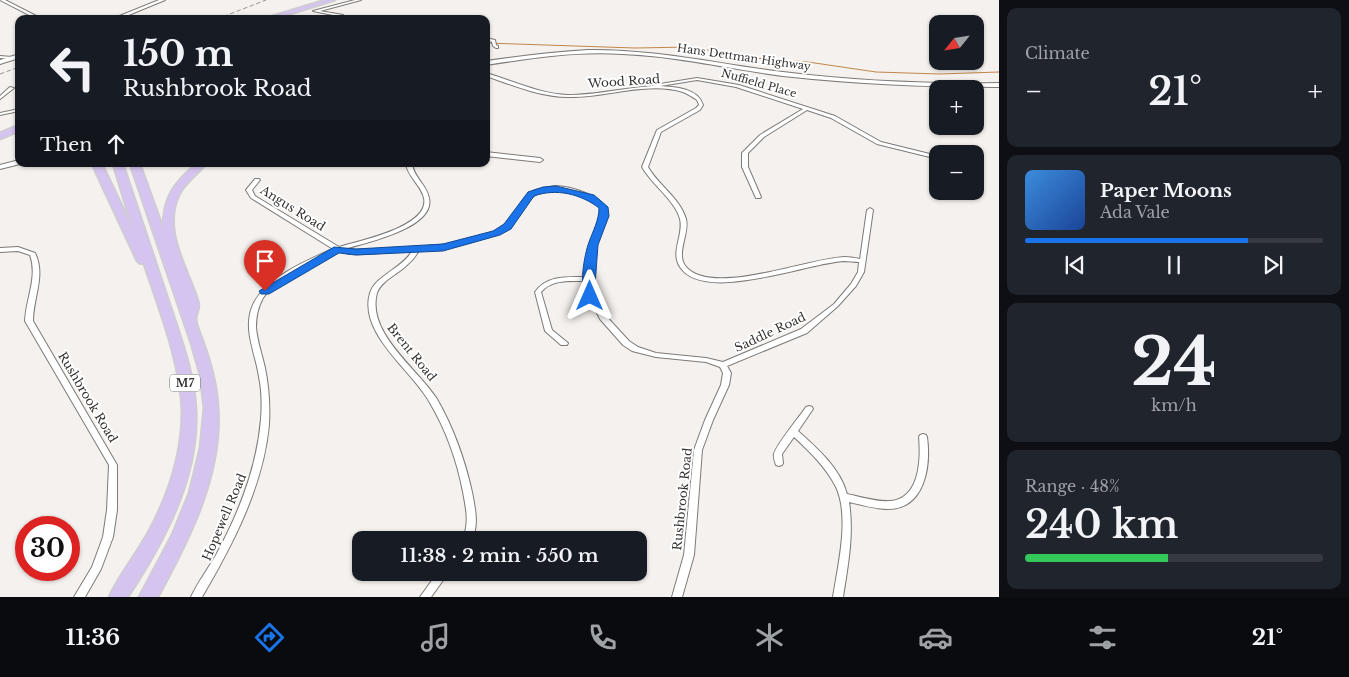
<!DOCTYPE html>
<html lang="en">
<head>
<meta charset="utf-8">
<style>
	body { margin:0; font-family:"Libre Baskerville",serif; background:#20242c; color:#f1f3f6; height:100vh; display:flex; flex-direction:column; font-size:19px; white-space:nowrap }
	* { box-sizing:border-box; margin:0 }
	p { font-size:16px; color:#9ea1a6 }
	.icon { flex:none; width:28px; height:28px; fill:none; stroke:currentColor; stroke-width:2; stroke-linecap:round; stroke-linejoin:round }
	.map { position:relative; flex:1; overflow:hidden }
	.drawer { display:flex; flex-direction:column; gap:8px; padding:8px; background:#0d0f14; width:350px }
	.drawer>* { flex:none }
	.hud { position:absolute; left:15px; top:15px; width:475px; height:152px; border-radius:10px; box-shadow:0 1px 4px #0004; background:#171b24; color:#f1f3f6; overflow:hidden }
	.needle { width:32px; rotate:240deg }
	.fabs { position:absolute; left:929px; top:15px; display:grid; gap:10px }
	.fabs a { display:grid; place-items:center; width:55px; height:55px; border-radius:10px; background:#171b24; box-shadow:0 1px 4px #0004; font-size:25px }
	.speed { position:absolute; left:15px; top:516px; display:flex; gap:10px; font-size:25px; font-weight:700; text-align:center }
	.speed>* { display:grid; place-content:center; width:65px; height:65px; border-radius:50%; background:#171b24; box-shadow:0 1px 4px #0004; line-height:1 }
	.speed .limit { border:8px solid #d22; background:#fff; color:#111 }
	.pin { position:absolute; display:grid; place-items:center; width:42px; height:42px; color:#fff; margin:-51px -21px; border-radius:50% 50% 50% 0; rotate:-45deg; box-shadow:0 0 5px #0007 }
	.pin .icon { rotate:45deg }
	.me { position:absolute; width:55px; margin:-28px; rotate:0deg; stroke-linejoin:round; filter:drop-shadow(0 0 4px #0008) }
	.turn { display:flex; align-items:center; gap:18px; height:105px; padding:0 25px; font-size:22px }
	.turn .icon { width:65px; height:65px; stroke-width:2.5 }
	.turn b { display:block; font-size:35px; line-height:42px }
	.then { display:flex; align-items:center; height:48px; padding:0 25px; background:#0003; gap:10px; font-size:19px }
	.big { font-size:38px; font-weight:600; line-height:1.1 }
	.drawer .card { flex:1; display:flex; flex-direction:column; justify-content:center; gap:8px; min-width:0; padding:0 18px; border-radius:10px; background:#20242c }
	.drawer .dial { align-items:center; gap:0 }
	.dial b { font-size:65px; line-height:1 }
	.song { display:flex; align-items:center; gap:15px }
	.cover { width:60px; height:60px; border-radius:8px; background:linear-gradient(135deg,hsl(210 70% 55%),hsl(220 70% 35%)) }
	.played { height:5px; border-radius:2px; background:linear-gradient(90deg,#1a73e8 75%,#363941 75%) }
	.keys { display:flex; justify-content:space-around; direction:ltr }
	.heat { display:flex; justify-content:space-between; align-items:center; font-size:28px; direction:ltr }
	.charge { height:8px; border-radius:4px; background:linear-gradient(90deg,#34c759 48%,#363941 0) }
	.trip { position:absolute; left:352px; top:531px; width:295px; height:50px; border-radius:10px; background:#171b24; box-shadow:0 1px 4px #0004; font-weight:600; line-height:50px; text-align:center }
	.menu { display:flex; height:80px; justify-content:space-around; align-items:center; background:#090b0e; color:#9ea1a6 }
	.menu .icon { width:35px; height:35px }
	.menu .current { color:#1a73e8 }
	.menu b { font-size:22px; color:#f1f3f6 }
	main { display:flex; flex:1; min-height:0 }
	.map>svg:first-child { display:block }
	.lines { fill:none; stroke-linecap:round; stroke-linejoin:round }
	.stream { stroke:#c18649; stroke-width:1 }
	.street-casing { stroke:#7d7a77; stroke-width:2 }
	.secondary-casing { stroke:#7d7a77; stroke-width:2 }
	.highway-casing { stroke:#cecece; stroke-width:3 }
	.street { fill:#fff; fill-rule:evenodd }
	.secondary { fill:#fff; fill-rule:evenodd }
	.highway { fill:#d5c3f0; fill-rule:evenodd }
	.rail { stroke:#979492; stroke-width:1; stroke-dasharray:4.5 2.5; stroke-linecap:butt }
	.route { fill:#1a73e8; stroke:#114b97 }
	.labels { text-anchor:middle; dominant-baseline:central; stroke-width:4; stroke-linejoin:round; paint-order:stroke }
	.far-street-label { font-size:11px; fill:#333231; stroke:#fff }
	.shield { fill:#fff; stroke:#70706f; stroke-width:1 }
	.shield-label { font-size:11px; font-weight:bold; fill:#333231 }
	.street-label { font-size:12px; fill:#333231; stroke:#fff }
</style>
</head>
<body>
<main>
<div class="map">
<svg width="999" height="597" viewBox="0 0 999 597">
	<rect width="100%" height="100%" fill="#f5f1ee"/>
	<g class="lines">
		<path class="stream" d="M486 43 635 48 691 47 753 58 808 62 876 72 939 74 999 72"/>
		<defs>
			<path id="street" d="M0 0H5L42 19H37Z
				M355 0H361L320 11 343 15V17L313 11Z
				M486 38 495 40 496 45 498 46V48H496L493 46 492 42 486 40Z
				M0 56 12 57 14 58 12 59 0 58Z
				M486 73C513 81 540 94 568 95 596 95 624 88 652 86L654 85 697 78 739 85 835 116 881 142 938 156V159L877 144 831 118 807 110 764 137 748 153V167L761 197 760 198H756L742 167V153L760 135 803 109 736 87 697 80 660 86C675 87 698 88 703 105L700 110 661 132 648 167C658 185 680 198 686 219 690 233 675 254 686 267 713 297 808 258 845 257 850 257 855 258 860 259L867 210 870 208 873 210 864 272 856 286 838 306 807 333 727 366 731 373 729 385 713 420 702 450 694 555 682 597H672L684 555 694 450 705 420 721 385 723 373 720 367 706 362 656 357 632 351 623 345 600 319 585 288V281C570 281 552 279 541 292L552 330 568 343 567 345H561L545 331 535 292C547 275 567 277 586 277L590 245 601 212 600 207 594 201 575 193 556 190 538 193 530 199 510 227 498 234 472 242 443 249 419 250C416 256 412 261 407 265 398 274 381 281 377 293 366 333 418 369 437 399 453 427 465 460 472 492 475 508 479 524 472 540H462C470 524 466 508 463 492 457 461 446 430 430 403 413 371 358 334 370 293 376 275 403 268 412 251 393 252 370 255 351 254 346 254 341 250 336 252 332 253 327 256 323 258 304 267 275 281 263 298 258 307 256 317 256 327 257 341 262 354 265 368 269 387 270 406 269 425 263 487 233 544 202 597H191C198 582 208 569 216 555 239 513 257 467 261 419 262 405 262 391 259 377 256 355 243 330 252 307 263 279 307 260 333 249L251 198 246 190 255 179H259L260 180 252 190 255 196 339 247C358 241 430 227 424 198 421 185 408 177 406 164H412C414 178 427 185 429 198 436 228 365 243 345 249L350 250C389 248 430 249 468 240 480 236 498 233 507 224 516 214 521 198 533 191 538 189 549 187 555 186 570 186 604 196 607 212L596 245 591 288 606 316 629 341 638 347 656 353 706 358 723 362 801 329 834 304 851 284 858 272 859 262C854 262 849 261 844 261 807 263 704 304 680 267 670 252 684 235 680 219 675 200 652 185 642 167L657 130 696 108 699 105 697 100C693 97 688 94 683 92 647 81 605 98 568 97 540 97 512 85 486 76Z
				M10 87 14 88 0 99V96Z
				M19 109V111L0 115V113Z
				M486 152 540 158 543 160 540 162 486 156Z
				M18 247 35 253C46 275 33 298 33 321L117 465V510L113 537 101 569 85 597H74L92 567 103 537 107 510 109 465 25 321C26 298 38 277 30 255L18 251 0 252V248Z
				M809 406 812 407 813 409 798 431C817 448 840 468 847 494 861 497 876 502 890 501 920 499 921 459 919 437L920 435 923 434 926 435 927 437C931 466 925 509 888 509 875 509 862 505 849 502 854 534 848 565 843 597H833C838 565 850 517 836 487 826 467 809 451 794 437L782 454 783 463 782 465 779 466 776 465C775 462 773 457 774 454 776 445 800 416 806 407Z
				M438 572H449L431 597H420Z"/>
			<path id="secondary" d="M159 0H165L119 19H112Z
				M588 50C654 49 718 64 783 72 855 81 927 84 999 83V87C927 87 855 84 783 76 730 69 676 56 622 54 577 51 531 58 486 65V61C520 56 554 52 588 50Z
				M19 54V58L0 64V60Z
				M19 160V164H20L0 169V165Z"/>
			<path id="highway" d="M325 0H335L274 19H263Z
				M19 125V131L0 139V133Z
				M92 164H102L133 229 113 164H123C139 212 155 260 171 308 182 341 195 376 196 411 199 478 164 542 128 597H109C120 573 138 552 150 529 169 493 182 452 182 412 181 364 159 309 144 264L139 263 137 261Z
				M130 164H140L163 228C163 198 173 184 196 164H206C197 175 185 182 179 195 162 231 188 268 198 301 201 308 196 312 196 319 196 326 202 337 204 344 211 364 217 386 218 407 223 474 189 540 158 597H139L172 535 189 493 200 448 204 408 200 375 191 343Z"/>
		</defs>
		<use href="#street" class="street-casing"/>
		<use href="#secondary" class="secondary-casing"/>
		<use href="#highway" class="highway-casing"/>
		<use href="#street" class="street"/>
		<use href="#secondary" class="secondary"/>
		<use href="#highway" class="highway"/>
		<path class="rail" d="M217 19 266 0
			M0 74 19 67"/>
	</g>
	<path class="route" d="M556 186 594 195 608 207 609 216 598 245 594 298H586C579 285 584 256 589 242 593 231 599 220 599 208 581 194 556 188 534 196L511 229 500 235 443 251 356 255 339 253 269 294H261L259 291 334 247 356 249 443 244 493 231 504 224 528 192 543 187Z"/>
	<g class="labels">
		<g class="far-street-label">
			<text transform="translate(744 57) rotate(8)">Hans Dettman Highway</text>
			<text transform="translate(759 83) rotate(16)">Nuffield Place</text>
		</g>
		<rect class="shield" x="170" y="374.5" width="30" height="17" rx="4"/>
		<g class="shield-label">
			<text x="185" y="383">M7</text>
		</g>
		<g class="street-label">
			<text transform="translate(624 81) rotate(-4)">Wood Road</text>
			<text transform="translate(293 208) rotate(32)">Angus Road</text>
			<text transform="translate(770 332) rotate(-25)">Saddle Road</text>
			<text transform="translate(412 352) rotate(51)">Brent Road</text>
			<text transform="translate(88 397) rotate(59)">Rushbrook Road</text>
			<text transform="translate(682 499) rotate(-84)">Rushbrook Road</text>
			<text transform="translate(224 517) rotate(-67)">Hopewell Road</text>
		</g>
	</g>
</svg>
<div class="fabs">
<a><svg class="needle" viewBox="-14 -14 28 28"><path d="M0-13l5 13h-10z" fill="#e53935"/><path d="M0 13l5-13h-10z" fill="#9ea1a6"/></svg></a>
<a>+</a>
<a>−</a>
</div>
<div class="speed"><div class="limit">30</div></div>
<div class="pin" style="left:265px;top:291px;background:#d93025"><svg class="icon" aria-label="arrive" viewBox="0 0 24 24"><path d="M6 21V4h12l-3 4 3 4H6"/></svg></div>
<svg class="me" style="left:590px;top:296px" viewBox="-20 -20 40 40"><path d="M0-17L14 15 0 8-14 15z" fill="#1a73e8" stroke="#fff" stroke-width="4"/></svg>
<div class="trip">11:38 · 2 min · 550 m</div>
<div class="hud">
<div class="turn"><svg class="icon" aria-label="left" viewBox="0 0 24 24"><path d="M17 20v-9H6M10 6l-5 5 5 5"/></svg><div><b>150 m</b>Rushbrook Road</div></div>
<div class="then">Then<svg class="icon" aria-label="ahead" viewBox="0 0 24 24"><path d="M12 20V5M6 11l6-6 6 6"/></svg></div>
</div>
</div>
<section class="drawer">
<div class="card"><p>Climate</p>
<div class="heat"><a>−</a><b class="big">21°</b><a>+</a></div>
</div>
<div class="card">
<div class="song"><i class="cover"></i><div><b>Paper Moons</b><p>Ada Vale</p></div></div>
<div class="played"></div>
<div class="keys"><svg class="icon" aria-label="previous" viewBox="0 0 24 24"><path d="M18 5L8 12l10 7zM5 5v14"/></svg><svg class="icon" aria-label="pause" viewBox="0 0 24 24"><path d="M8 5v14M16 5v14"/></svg><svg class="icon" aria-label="next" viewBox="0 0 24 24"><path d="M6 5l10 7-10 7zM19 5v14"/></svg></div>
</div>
<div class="card dial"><b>24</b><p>km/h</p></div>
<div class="card"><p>Range · 48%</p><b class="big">240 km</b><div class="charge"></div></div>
</section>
</main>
<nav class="menu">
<b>11:36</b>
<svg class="icon current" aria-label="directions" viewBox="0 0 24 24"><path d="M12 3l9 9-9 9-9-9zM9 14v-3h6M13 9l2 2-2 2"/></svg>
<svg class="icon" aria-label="music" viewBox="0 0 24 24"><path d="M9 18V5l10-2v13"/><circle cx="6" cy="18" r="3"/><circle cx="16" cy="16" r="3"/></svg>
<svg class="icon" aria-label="phone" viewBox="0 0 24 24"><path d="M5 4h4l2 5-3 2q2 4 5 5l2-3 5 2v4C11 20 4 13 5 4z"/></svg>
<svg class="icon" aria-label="climate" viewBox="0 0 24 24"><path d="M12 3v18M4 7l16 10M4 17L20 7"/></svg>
<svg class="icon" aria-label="car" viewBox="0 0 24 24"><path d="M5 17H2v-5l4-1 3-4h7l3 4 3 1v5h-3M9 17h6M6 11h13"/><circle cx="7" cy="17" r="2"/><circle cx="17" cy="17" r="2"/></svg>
<svg class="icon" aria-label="filters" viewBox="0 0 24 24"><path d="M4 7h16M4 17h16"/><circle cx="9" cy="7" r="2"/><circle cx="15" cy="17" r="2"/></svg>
<b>21°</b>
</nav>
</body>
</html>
